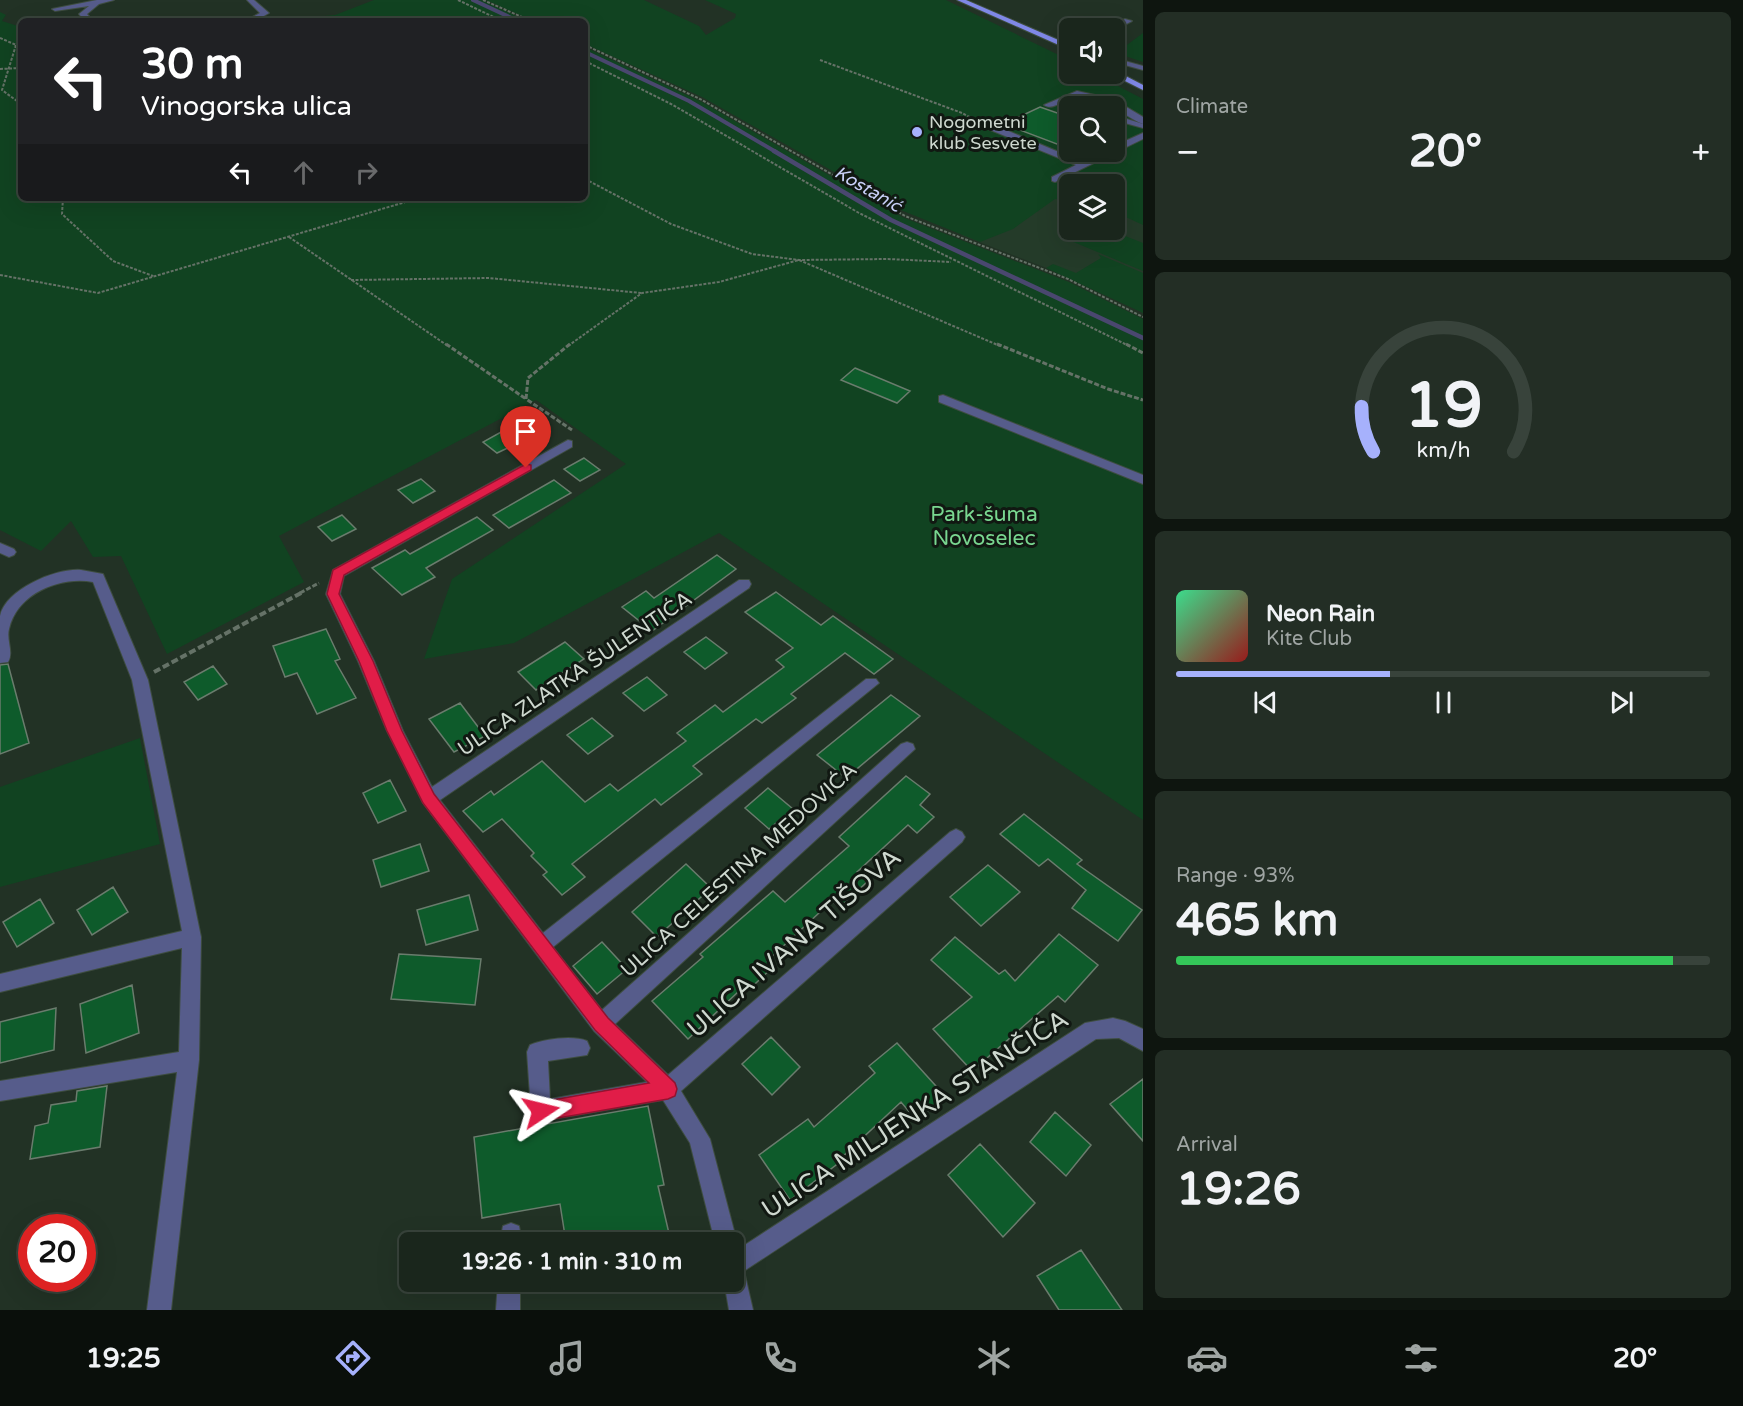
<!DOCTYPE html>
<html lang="en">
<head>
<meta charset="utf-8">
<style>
	body { margin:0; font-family:"Varela Round",sans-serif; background:#232e25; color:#f1f3f6; height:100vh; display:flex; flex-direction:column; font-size:22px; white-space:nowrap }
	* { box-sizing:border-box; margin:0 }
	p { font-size:20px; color:#9fa5a3 }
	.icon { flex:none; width:33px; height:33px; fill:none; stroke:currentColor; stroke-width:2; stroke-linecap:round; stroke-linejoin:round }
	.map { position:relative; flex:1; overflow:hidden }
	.panel { display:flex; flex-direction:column; gap:12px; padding:12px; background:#0e150f; width:600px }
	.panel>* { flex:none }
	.guide { position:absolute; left:18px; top:18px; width:570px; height:183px; border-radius:9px; box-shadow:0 6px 24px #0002,0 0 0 2px #38433b; background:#202124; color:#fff; overflow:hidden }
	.controls { position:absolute; left:1059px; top:18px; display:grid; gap:12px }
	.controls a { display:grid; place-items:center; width:66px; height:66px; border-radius:9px; background:#1a261c; box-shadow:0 6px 24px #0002,0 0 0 2px #38433b; font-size:30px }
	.speed { position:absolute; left:18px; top:1214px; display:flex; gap:12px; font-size:30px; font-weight:700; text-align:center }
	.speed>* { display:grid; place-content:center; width:78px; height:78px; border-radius:50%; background:#1a261c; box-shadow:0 6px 24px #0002,0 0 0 2px #38433b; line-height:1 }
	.speed .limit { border:9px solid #d22; background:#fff; color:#111 }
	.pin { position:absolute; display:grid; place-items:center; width:51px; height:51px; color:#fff; margin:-62px -26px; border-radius:50% 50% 50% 0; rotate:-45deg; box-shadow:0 0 6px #0007 }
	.pin .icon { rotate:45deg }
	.me { position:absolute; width:66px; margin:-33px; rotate:80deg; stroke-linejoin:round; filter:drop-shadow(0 0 4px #0008) }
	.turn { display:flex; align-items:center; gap:21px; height:126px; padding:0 24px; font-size:27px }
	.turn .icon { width:78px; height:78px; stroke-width:2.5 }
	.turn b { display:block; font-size:42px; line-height:51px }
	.lanes { display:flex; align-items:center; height:57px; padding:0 24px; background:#0003; justify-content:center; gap:30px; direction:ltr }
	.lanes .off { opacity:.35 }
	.big { font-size:45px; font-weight:700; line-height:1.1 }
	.panel .card { flex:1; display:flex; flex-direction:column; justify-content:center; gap:9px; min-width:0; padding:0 21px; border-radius:9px; background:#232e25 }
	.panel .dial { align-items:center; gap:0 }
	.dial svg { height:156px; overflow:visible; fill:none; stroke:#38433b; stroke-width:7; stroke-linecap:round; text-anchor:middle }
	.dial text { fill:#f1f3f6; stroke:none }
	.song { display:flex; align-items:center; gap:18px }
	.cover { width:72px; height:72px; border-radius:9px; background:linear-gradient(135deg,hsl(150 70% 55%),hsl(0 70% 35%)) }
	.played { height:6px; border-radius:3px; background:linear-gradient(90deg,#a6b1fc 40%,#38433b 40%) }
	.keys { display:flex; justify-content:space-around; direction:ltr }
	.heat { display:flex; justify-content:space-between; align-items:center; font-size:33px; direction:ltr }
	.charge { height:9px; border-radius:4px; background:linear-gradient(90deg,#34c759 93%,#38433b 0) }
	.trip { position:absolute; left:399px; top:1232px; width:345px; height:60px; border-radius:9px; background:#1a261c; box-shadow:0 6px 24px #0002,0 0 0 2px #38433b; font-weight:700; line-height:60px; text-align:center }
	.menu { display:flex; height:96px; justify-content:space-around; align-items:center; background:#0a0f0b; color:#9fa5a3 }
	.menu .icon { width:42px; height:42px }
	.menu .selected { color:#a6b1fc }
	.menu b { font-size:27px; color:#f1f3f6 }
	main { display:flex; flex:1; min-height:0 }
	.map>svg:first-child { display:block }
	.built { fill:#243b29; fill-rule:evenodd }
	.green { fill:#114321; fill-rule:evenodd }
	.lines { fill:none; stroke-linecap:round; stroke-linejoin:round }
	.stream-far1 { stroke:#4a476f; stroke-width:4 }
	.stream { stroke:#4a476f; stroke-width:4.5 }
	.building { fill:#0e5b2b; stroke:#6a7c6d; stroke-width:1.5 }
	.minor-casing { stroke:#3e4d40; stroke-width:2 }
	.major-casing { stroke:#3e4d40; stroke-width:2 }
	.path-far2 { stroke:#657267; stroke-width:2; stroke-dasharray:3 1.5; stroke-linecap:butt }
	.path-far1 { stroke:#657267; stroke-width:3; stroke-dasharray:5 2; stroke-linecap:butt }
	.path { stroke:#657267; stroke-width:4; stroke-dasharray:7 3; stroke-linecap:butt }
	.minor { fill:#565c8b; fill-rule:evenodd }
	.major { fill:#7f88e7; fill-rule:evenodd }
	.route { fill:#e11d48; stroke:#92132f; stroke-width:1.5 }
	.poi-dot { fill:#a6b1fc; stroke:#111812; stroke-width:2 }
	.labels { text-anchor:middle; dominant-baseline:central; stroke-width:6; stroke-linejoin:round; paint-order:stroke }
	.far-poi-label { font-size:18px; fill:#ced8cf; stroke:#111812; text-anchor:start }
	.far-water-label { font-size:18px; font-style:italic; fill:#c8cff6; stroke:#111812 }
	.park-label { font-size:21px; fill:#79d790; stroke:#111812 }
	.street-label { font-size:21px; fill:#ced8cf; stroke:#111812 }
	.near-street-label { font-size:26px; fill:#ced8cf; stroke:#111812 }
</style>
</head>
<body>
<main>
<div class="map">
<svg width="1143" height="1310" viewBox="0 0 1143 1310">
	<rect width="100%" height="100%" fill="#223225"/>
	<path class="built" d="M1143 147V313L1070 277 961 235ZM1070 184H1114V230H1070Z"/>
	<path class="green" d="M374 0H481L528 21H271L335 15Z
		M486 0H644L699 26 706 35 735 18 736 14 705 0H946L1069 60 1070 74H1095L1143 99V225L1115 212 1114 184H1070L1069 200 1055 199 1013 229 980 242 903 211 702 97 585 44V21H533ZM1070 106H1114V152H1070Z
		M0 12 6 15 2 21 21 27V198H585V47L702 102 902 217 1069 282 1143 319V820L719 533 514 643 424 659 452 579 626 464 536 400 279 536 304 582 167 654 121 556 93 557 71 521 41 551 0 530Z
		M1143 33V62L1116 53Z
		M1079 230H1110L1143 243V271L1064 238Z
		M1098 254 1143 273V313L1046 268 1053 264 1076 273 1101 258Z
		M140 738 160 844 0 887V787Z"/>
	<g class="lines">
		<path class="stream-far1" d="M473 0 518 21
			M585 52 689 101 776 152"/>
		<path class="stream" d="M774 151 891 220 1143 338"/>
	</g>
	<path class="building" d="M1040 107 1060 114 1070 109V149L1004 124Z
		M855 368 910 391 897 403 841 380Z
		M503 431 518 443 497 453 483 442Z
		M584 458 600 470 580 481 564 469Z
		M421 479 435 491 413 503 398 490Z
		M554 480 571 493 509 528 493 515Z
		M342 515 356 529 332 541 318 527Z
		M477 517 493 530 426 568 435 577 402 595 372 568 405 550 410 554Z
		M717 555 736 569 652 631 622 607 646 591 654 598Z
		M776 592 821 625 833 616 893 659 874 674 845 653 791 694 796 698 762 723 756 719 693 766 702 774 661 805 655 799 572 864 585 877 562 895 543 875 547 872 531 856 534 853 502 819 483 832 463 811 491 791 494 795 542 761 585 802 610 784 618 791 686 741 677 733 715 705 723 712 784 667 776 660 793 648 745 612Z
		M326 629 340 659 335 661 356 698 317 714 297 673 285 677 273 646Z
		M706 637 727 653 705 669 684 652Z
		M565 642 584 659 536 690 518 672Z
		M8 664 29 743 0 754V665Z
		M213 666 227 684 198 700 184 682Z
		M647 677 667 695 644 711 623 693Z
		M891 695 920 716 846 778 817 755Z
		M460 703 485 736 454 752 429 719Z
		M592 718 613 736 588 754 567 735Z
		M906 776 930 794 920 805 934 817 917 833 908 825 857 872 868 881 839 908 832 901 767 961 773 967 742 996 738 992 688 1039 652 1001 703 957 700 954 773 891 785 902 849 846 839 837Z
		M390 780 406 811 378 823 363 793Z
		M768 788 793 809 769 829 745 808Z
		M1024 814 1082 860 1077 864 1142 910 1118 941 1072 908 1086 890 1048 859 1039 866 1000 834Z
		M420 844 429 871 381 887 373 860Z
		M686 864 711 888 657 937 632 912Z
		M988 865 1020 892 981 926 950 897Z
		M113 887 128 912 92 935 77 910Z
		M469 895 478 930 426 945 417 910Z
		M40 899 54 923 17 947 3 922Z
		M1059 934 1098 965 1065 1002 1058 996 972 1071 933 1029 972 997 931 960 955 937 999 974 1005 970 1015 981Z
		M602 942 627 969 597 994 573 966Z
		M399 954 481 959 475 1005 391 999Z
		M132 985 139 1033 86 1053 80 1004Z
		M56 1008 54 1050 0 1063V1022Z
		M771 1037 800 1067 772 1095 742 1064Z
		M897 1043 945 1096 917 1121 901 1102 839 1160 840 1162 790 1200 759 1155 808 1119 814 1127 875 1073 869 1066Z
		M1143 1079V1141L1110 1104Z
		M107 1086 100 1147 30 1159 35 1126 48 1123 51 1105 76 1101 77 1091Z
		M648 1106 664 1185 658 1186 671 1242H566L560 1204 482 1218 474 1137Z
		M1055 1112 1091 1145 1066 1176 1030 1142Z
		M980 1144 1035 1203 1003 1237 948 1175Z
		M1081 1250 1122 1310H1059L1037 1276Z"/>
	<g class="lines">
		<defs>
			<path id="minor" d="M97 0H114L99 4 87 14 93 21H85L79 14 89 6 55 11 52 9Z
				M247 0H254L269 13 255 21H245L260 13Z
				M1125 19 1132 21 1115 30 1108 28Z
				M1114 58 1143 66V70L1114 62Z
				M1077 91 1113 99 1143 117V124C1121 115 1104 96 1079 96 1067 96 1054 112 1044 105Z
				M1114 115 1143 124V128L1114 120Z
				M988 125H994L1083 162 1104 152H1114V146L1143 133V139L1055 182 1052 181V177L1076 165 988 129Z
				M943 395 1143 475V484L939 402V396Z
				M568 440 572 441V447L344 576 340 594 374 661 403 731 432 787 739 580H749L751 584 749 588 440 800 543 933 866 679H876L879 683 553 947 602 1010 901 744 907 742 913 744 915 749 615 1024 668 1075 950 832 956 829 962 832 965 837 962 842 681 1091 710 1139 737 1242 734 1250V1242H715L690 1143 663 1100 541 1121 534 1118 531 1111 527 1052 530 1045C544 1039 573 1035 587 1041L590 1048 587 1055 548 1061 550 1099 647 1082 594 1031 423 803 387 731 358 661 326 594 333 570Z
				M0 543 14 549 16 552 14 555 9 557 0 553Z
				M81 570 103 574 148 680 201 937 199 1060 171 1310H147L177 1072 0 1101V1081L179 1052 182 948 0 992V974L182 931 132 680 93 582C61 576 17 593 9 629 6 640 14 652 8 662L0 663C0 648 0 630 0 616 6 589 56 568 81 570Z
				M1113 1018 1125 1021 1143 1029V1051L1119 1038 1096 1039 744 1271 753 1310H729L724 1281H734V1252L1085 1023Z
				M511 1223 519 1226 522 1242H500L503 1226Z
				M498 1281H520V1310H496Z"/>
			<path id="major" d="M957 0H966L1070 45V50Z
				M1114 70 1143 85V90L1111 74H1114Z"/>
		</defs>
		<use href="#minor" class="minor-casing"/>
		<use href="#major" class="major-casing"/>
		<path class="path-far2" d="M458 0 502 21
			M483 0 531 21
			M0 38 21 47
			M16 45 2 90 21 104
			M585 45 700 99 905 216 1068 279 1143 317
			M820 60 962 113 979 122
			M585 61 673 105 859 213 1129 346
			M0 69 21 68
			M585 179 671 224 752 254 799 260 888 259 951 262
			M63 198 62 214 113 261 153 276
			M289 237 448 346
			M0 275 98 293 419 198
			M351 280 489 278 641 293
			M568 346 642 293 719 282 799 260 1000 346"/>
		<path class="path-far1" d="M446 344 526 399
			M570 344 528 378 526 399 572 430
			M997 344 1108 389 1143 400
			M1126 344 1143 353
			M300 593 319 583"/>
		<path class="path" d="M154 672 303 592"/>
		<use href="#minor" class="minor"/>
		<use href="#major" class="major"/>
	</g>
	<path class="route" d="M526 464 531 465V470L344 575 339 594 373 661 402 731 434 794 608 1018 675 1083 677 1089 675 1096 668 1099 541 1121 534 1118 531 1111 534 1105 541 1102 649 1083 595 1030 423 803 387 731 359 661 327 594 333 570Z"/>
	<circle class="poi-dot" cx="917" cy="132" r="6"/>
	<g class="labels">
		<g class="far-poi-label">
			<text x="929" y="122">Nogometni<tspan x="929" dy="21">klub Sesvete</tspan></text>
		</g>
		<g class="far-water-label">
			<text transform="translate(868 189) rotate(30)">Kostanić</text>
		</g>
		<g class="park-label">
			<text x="984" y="514">Park-šuma<tspan x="984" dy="24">Novoselec</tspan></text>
		</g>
		<g class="street-label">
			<text transform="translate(575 674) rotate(-34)">ULICA ZLATKA ŠULENTIĆA</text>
			<text transform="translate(739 870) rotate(-42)">ULICA CELESTINA MEDOVIĆA</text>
		</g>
		<g class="near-street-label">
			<text transform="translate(794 943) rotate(-41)">ULICA IVANA TIŠOVA</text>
			<text transform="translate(915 1114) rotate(-33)">ULICA MILJENKA STANČIĆA</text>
		</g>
	</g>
</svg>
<div class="controls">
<a><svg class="icon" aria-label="sound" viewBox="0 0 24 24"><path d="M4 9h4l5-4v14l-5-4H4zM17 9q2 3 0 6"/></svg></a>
<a><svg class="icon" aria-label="search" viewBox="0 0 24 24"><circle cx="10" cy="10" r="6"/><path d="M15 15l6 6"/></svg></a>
<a><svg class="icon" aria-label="layers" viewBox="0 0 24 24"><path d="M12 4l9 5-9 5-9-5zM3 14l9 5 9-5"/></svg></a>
</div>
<div class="speed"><div class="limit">20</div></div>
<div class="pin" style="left:526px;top:468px;background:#d93025"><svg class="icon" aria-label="arrive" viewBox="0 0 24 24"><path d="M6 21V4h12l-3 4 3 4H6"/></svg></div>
<svg class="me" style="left:541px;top:1111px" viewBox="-20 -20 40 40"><path d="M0-17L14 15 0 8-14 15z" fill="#e11d48" stroke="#fff" stroke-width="4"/></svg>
<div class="trip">19:26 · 1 min · 310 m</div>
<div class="guide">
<div class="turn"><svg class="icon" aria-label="left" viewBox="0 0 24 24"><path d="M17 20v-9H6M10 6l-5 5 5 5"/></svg><div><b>30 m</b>Vinogorska ulica</div></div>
<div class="lanes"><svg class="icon" aria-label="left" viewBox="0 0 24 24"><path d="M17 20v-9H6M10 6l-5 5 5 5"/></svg><svg class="icon off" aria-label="ahead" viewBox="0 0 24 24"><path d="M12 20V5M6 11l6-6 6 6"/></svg><svg class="icon off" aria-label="right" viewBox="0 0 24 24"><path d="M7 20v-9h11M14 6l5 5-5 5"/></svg></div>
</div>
</div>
<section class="panel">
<div class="card"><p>Climate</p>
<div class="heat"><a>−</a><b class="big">20°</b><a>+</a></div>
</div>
<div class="card dial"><svg viewBox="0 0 100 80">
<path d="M14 69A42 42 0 1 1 86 69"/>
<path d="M14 69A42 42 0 0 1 8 46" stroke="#a6b1fc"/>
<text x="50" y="56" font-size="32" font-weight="700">19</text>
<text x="50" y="72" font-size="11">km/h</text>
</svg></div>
<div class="card">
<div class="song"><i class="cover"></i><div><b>Neon Rain</b><p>Kite Club</p></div></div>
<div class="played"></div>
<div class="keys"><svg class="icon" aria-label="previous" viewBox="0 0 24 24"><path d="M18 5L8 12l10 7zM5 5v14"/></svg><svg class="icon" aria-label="pause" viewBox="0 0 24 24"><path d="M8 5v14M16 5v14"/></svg><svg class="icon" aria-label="next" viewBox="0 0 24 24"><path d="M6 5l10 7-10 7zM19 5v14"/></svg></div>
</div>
<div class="card"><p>Range · 93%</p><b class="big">465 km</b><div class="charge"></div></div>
<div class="card"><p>Arrival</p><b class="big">19:26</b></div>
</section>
</main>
<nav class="menu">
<b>19:25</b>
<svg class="icon selected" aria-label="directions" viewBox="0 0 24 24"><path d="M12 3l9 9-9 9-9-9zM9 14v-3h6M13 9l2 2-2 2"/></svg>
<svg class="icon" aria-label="music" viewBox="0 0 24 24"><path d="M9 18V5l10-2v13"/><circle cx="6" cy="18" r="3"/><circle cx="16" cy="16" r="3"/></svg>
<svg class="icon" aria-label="phone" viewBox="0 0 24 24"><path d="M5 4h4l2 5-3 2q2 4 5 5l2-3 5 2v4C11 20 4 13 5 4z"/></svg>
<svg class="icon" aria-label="climate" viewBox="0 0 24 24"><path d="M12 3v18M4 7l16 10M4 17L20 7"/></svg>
<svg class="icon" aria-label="car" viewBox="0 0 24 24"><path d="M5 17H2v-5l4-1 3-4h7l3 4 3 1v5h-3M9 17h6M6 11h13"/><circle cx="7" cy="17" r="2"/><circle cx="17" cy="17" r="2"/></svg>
<svg class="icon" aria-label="filters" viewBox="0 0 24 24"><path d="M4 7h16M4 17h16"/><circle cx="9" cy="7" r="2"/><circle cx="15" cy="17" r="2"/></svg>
<b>20°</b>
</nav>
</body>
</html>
